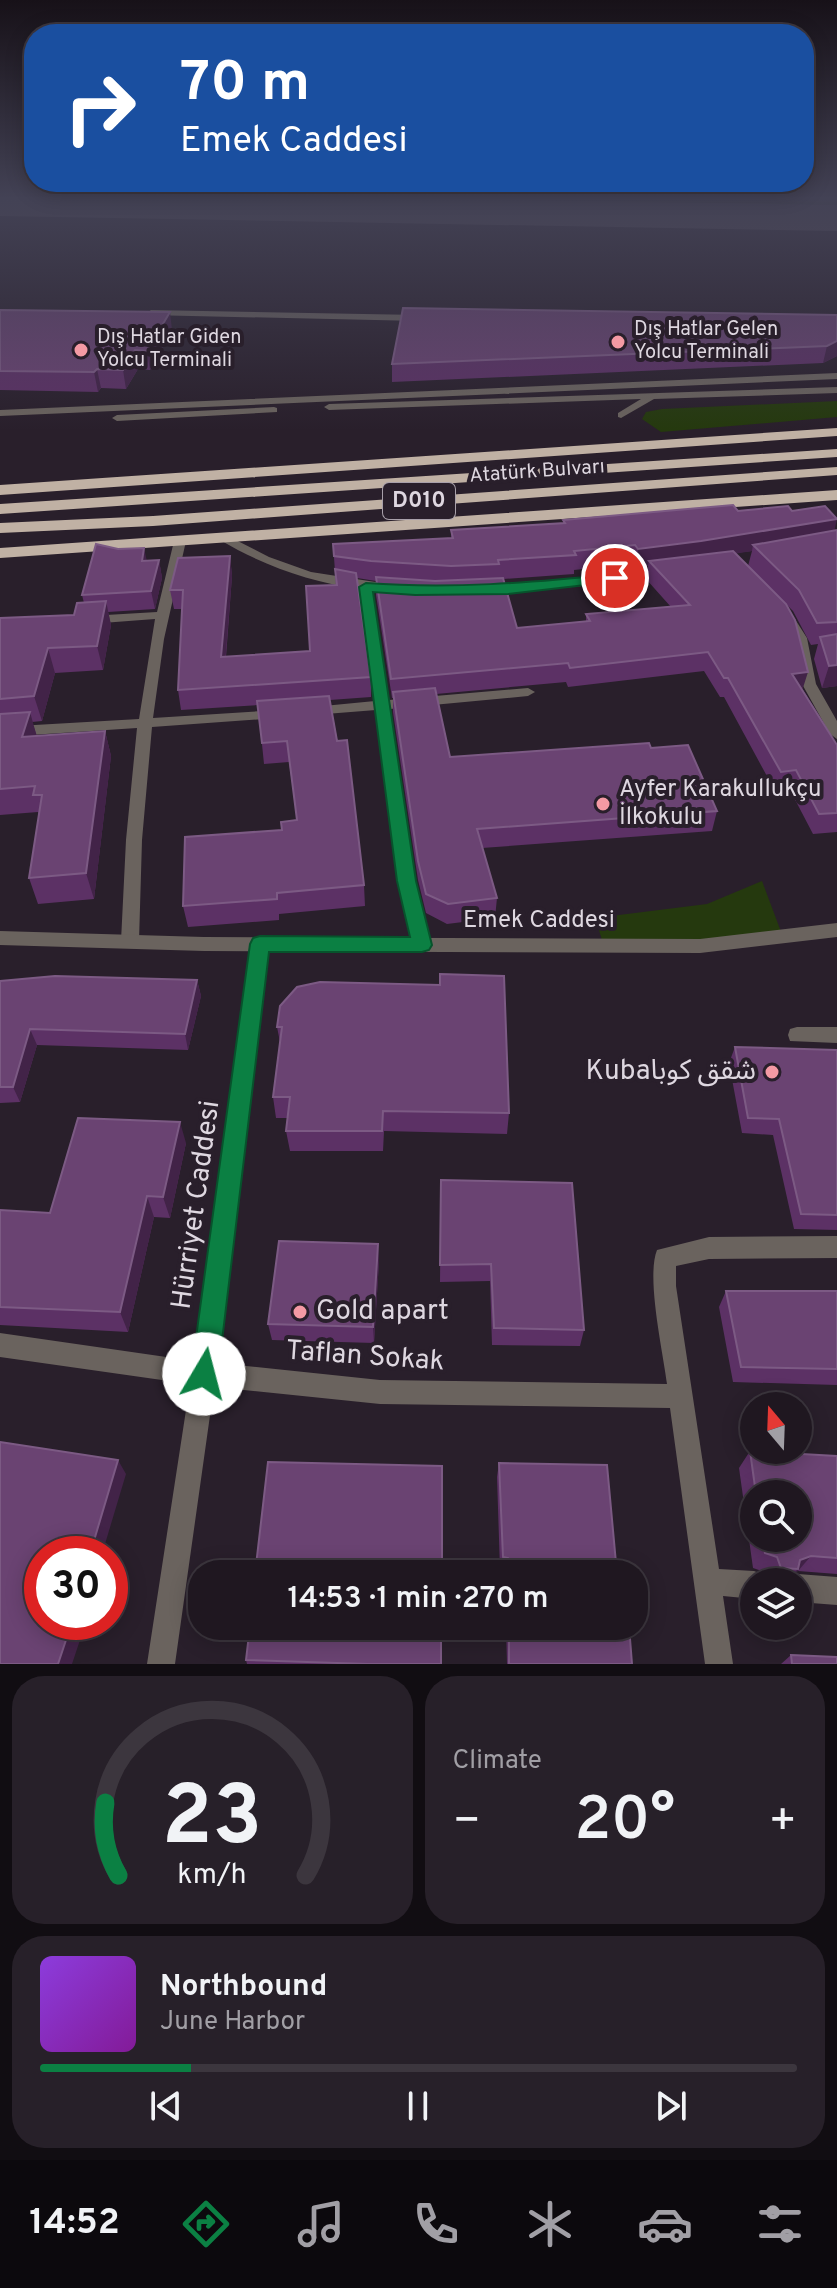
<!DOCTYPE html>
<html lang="en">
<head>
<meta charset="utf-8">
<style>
	body { margin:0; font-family:Overpass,"Noto Sans Arabic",sans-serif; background:#272029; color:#f1f3f6; height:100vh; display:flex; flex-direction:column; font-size:30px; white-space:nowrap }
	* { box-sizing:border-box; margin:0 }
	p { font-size:26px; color:#a19fa5 }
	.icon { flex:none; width:44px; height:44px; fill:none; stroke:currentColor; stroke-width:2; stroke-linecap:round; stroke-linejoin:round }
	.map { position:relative; height:1664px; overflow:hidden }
	.side { display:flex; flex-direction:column; gap:12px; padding:12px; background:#110d12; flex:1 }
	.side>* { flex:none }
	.guide { position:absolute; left:24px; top:24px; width:790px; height:168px; border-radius:32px; box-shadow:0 4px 20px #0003,0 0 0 2px #3c363e; background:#1a4fa0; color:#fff; overflow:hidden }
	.needle { width:52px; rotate:341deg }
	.tools { position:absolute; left:740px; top:1392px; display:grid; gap:16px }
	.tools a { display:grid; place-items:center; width:72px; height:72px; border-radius:50%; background:#1f1720; box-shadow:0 4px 20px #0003,0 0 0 2px #3c363e; font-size:40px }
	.speed { position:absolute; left:24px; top:1536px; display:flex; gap:16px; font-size:40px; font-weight:700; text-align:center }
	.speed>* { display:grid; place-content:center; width:104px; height:104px; border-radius:50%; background:#1f1720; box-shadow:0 4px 20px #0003,0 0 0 2px #3c363e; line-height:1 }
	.speed .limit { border:12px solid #d22; background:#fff; color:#111 }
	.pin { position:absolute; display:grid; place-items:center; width:68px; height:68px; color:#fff; margin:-34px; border:4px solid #fff; border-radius:50%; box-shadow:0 2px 8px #0007 }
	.me { position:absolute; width:88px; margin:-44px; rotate:8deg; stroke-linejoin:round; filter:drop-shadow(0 0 6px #0008) }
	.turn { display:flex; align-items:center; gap:28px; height:168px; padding:0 24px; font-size:36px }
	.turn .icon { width:104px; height:104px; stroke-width:2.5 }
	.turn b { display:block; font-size:56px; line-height:68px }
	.big { font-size:60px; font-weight:600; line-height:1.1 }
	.side .tile { flex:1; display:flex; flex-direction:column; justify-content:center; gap:12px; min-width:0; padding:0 28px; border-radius:32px; background:#272029 }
	.side .dial { align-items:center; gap:0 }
	.dial svg { height:208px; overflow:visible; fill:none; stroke:#3c363e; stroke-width:7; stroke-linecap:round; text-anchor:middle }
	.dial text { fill:#f1f3f6; stroke:none }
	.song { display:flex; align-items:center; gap:24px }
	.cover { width:96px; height:96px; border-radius:12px; background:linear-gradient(135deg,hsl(270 70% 55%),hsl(290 70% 35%)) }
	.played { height:8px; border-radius:4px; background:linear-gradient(90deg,#0b8043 20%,#3c363e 20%) }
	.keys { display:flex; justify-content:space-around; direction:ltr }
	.heat { display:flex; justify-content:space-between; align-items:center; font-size:44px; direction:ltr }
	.side .tiles { flex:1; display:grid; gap:12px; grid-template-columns:1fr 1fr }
	.tile:last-child { grid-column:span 2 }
	.trip { position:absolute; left:188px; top:1560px; width:460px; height:80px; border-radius:32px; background:#1f1720; box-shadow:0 4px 20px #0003,0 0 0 2px #3c363e; font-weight:600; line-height:80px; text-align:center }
	.dock { display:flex; height:128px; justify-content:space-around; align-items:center; background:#0c090d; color:#a19fa5 }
	.dock .icon { width:56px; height:56px }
	.dock .current { color:#0b8043 }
	.dock b { font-size:36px; color:#f1f3f6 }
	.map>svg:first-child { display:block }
	.green { fill:#25390e }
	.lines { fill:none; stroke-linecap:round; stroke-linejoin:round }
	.taxiway { fill:#564d58; fill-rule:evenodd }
	.service { fill:#6a635e; fill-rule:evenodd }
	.minor { fill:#6a635e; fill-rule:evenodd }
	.tertiary { fill:#6a635e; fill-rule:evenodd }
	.trunk { fill:#c0b1a4; fill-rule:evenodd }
	.wall { fill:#5c3165; fill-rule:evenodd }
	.shaded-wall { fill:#422348 }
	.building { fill:#6a4372; stroke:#7c5a84; stroke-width:2 }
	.route { fill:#0b8043; stroke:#07532c; stroke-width:2 }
	.poi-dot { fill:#f49aa4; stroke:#291f2b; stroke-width:3 }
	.labels { text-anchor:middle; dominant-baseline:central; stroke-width:8; stroke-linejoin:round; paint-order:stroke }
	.far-poi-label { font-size:20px; fill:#ded7e0; stroke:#291f2b; text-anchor:start }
	.far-street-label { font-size:20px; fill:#ded7e0; stroke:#291f2b }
	.shield { fill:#291f2b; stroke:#a8a0aa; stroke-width:2 }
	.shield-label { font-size:22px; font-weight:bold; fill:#ded7e0 }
	.poi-label { font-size:24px; fill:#ded7e0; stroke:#291f2b; text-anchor:start }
	.street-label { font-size:24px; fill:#ded7e0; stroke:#291f2b }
	.near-poi-label { font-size:28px; fill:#ded7e0; stroke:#291f2b; text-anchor:end }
	.near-street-label { font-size:28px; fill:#ded7e0; stroke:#291f2b }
</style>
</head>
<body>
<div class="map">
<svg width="837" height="1664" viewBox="0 0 837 1664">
	<rect width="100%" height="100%" fill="#291f2b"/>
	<path class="green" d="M541 198H837V205L594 202Z
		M837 401V417L661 432 642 419 646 412 662 409Z
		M762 881 783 937 603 943 595 918 707 904Z"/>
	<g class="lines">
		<path class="taxiway" d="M0 198H396L837 205V231L0 216Z"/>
		<path class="service" d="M151 310 419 315 423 318 419 321 148 315 147 313Z
			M837 373V379L0 416V410Z
			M837 387V393L654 399 621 418 618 417V413L641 399 329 410 324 407 329 404Z
			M274 407 277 408V412L117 421 112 418 117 415Z"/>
		<path class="minor" d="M224 534 269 557 311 572 401 586 403 589 397 593 373 590 389 700 528 688 535 692 528 696 390 709 415 881 431 945 428 950H416L413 945 399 881 376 710 313 715 306 711 313 707 375 701 360 589C310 582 264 566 220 540V536Z
			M180 537 186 541 164 639 153 718 278 710 285 714 278 718 152 727 142 840 139 941 136 946H124L121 941 126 840 137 728 0 737V727L139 719 155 619 89 624 83 620 89 616 157 612 174 541Z
			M668 567 672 568V574L584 586 484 594 478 590 484 586 584 578Z
			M788 615 793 616 807 638 816 684 837 721V739L830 734 802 684 793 638 782 619Z
			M260 937 266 939 269 944 217 1363 380 1380 667 1384C663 1352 646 1277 657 1250L709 1237 837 1236V1258L709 1259 676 1266V1286L719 1569 754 1571 764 1575 766 1582H754V1599L723 1596 733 1664H705L670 1408 380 1404 214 1387 175 1664H147L190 1384 0 1357V1333L194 1361 251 944 254 939Z
			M797 1027H837V1043L790 1041 788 1035 790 1029Z
			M798 1574 837 1577V1605L798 1602V1582H787L788 1578Z"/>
		<path class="tertiary" d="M837 923V937L700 953 204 951 0 945V931L204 937 700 939Z"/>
		<path class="trunk" d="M837 428V436L0 495V485Z
			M837 449V457L0 514V504Z
			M837 467V475L153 526 0 533V523L153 516Z
			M837 490V500L0 558V548Z"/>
	</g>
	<path class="wall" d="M0 310 172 330 150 370 138 369 126 389 101 388 98 392 0 390Z
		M837 315V356L823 363 392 382V364Z
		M738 511H792L835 531 837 530V686L822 688 814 659 818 644 811 645 793 611 748 566 752 551 735 553 803 690 837 745V832L813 834 790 790 775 791 724 697H720L704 671 568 687 566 682 436 694 450 757 651 748 717 811 712 831 482 848 497 898 495 918 447 924 426 913 418 880 393 712V698H392L376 595V581L357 578 371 677V697L330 700 364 885 365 906 279 914V920L188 927 183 906 282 830 297 820 289 762 264 764 258 705 181 710 178 690 182 609H174L170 590 230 556 232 576 226 657 310 651 336 585 333 544 451 538V530L563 523V520ZM632 564 636 568 648 566 646 579 671 607 586 614V622L517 628 503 579 574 574V570Z
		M159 560 162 578 155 609 108 612 111 625 103 670 55 673 42 721 32 722 37 736 105 731 111 756 94 899 38 904 29 878 39 815 38 812 0 815V618L74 615 84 603 82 595 146 561Z
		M197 980 201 996 188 1050 37 1045 20 1102 0 1103V981Z
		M280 1006 509 1113 507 1134 384 1131 383 1151H290L286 1131 288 1118H276L273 1097 280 1042 277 1027Z
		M735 1047 837 1050V1230L794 1229 773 1135 742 1133 729 1063Z
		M186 1143 170 1218 154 1217 128 1332 0 1325V1210L50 1213Z
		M441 1180 584 1330 580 1346 492 1345 490 1281 440 1282Z
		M379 1261 374 1343 272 1340 268 1324Z
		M726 1291H837V1385L733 1382 719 1307Z
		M750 1451 837 1456V1574L798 1571 795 1572 787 1582H768L765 1572 753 1568 739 1468ZM754 1494H798V1538H754Z
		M499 1463 617 1574H505V1570H500L497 1477Z
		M506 1626H629L632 1664H507Z
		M791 1655 837 1664H781Z
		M246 1660 441 1664H247Z"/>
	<path class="shaded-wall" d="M170 312 172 330 150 370 147 351Z
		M837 341V356L823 363 827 346Z
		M135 350 138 369 126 389 123 370Z
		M97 369 101 388 98 392 94 372Z
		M837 519 833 537 753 545 752 551 698 560 649 561 648 566 636 568 638 549Z
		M144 548 148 566 142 561Z
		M230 556 232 576 224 677 221 657Z
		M159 560 162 578 155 609 151 591Z
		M106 601 111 625 103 670 97 646Z
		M48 648 55 673 42 721 34 696Z
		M837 665V686L822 688 829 666Z
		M808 672 802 691 792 674Z
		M30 712 37 737H22Z
		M105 731 111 756 94 899 86 873Z
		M197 980 201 996 188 1050 185 1034Z
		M30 1029 37 1045 20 1102 13 1087Z
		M180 1122 186 1143 170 1218 163 1197Z
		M147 1196 154 1217 128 1332 120 1312Z
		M378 1244 379 1261 374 1343 373 1327Z
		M118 1460 126 1474 102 1554H90Z
		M811 1556 798 1571 795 1572 798 1569 800 1560Z
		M72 1622H86L72 1664H58Z"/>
	<path class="building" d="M403 308 837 315V341L827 346 392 364Z
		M0 310 170 312 147 351 135 350 123 370 97 369 94 372 0 371Z
		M733 505 738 511 788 506 792 511 825 506 837 519 701 541 638 549 635 545 574 551 576 555 498 560 499 564 451 566 371 561 334 556 333 544 453 538 451 530 565 523 563 520Z
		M837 530V622L817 623 799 590 753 545Z
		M96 544 118 549 144 548 142 561 159 560 151 591 82 595Z
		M733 551 786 604 795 620 808 672 792 674 837 745V813L819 814 796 770 781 772 728 678H724L708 652 570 668 568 663 391 679 376 577 435 581 503 578 517 628 590 621 586 614 690 605 649 561Z
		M230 556 221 657 310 651 306 586 337 585 335 569 356 573 371 677 178 690 183 590H170L178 558Z
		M106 601 97 646 48 648 34 696 0 699V618L74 615 77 603Z
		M837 634V665L829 666 820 637Z
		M435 688 450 757 649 743 651 748 688 745 717 811 477 829 497 898 448 904 426 894 418 861 393 692Z
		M329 696 337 741 347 740 364 885 277 893V899L183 906 185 837 282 830 281 822 297 820 287 741 262 743 257 701Z
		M30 712 22 737 105 731 86 873 29 878 42 795H33L35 786 0 789V714Z
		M440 974 504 976 509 1113 383 1111 382 1131H286L290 1097H273L282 1027H277L280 1006 297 987 320 982 440 985Z
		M55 976 197 980 185 1034 30 1029 13 1087H0V981Z
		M735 1047 837 1050V1215L801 1214 779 1119 748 1118Z
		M78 1118 180 1122 163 1197 147 1196 120 1312 0 1307V1210L50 1213Z
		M441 1180 572 1183 584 1330 494 1328 491 1264 440 1265Z
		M279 1241 378 1244 373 1327 268 1324Z
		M726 1291H837V1369L741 1367Z
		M0 1442 118 1460 90 1554H42V1622H72L58 1664H0Z
		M750 1451 837 1456V1558L811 1556 800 1560 798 1569 781 1568 777 1557 765 1553 762 1538H798V1494H756Z
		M268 1462 442 1466V1574H255Z
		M499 1463 607 1465 617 1574H508V1558L503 1557Z
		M250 1626H441V1664H368L246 1660Z
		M509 1626H629L632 1664H509Z
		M791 1655 837 1657V1664H792Z"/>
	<linearGradient id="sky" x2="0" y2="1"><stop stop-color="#171118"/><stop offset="0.46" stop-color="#434255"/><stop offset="1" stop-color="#434255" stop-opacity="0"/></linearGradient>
	<rect width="837" height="431" fill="url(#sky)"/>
	<path class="route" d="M615 574 622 578 620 581 508 594 415 595 373 592 416 881 432 945 429 950 422 952H269L218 1374 214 1383 204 1387 195 1383 191 1374 250 944 253 938 260 936 410 937 397 881 359 587 366 583C450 589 531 583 615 574Z"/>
	<g class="poi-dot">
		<circle cx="618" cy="342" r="8"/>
		<circle cx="81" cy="350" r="8"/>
		<circle cx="603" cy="804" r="8"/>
		<circle cx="772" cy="1072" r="8"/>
		<circle cx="300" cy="1312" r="8"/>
	</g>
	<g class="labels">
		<g class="far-poi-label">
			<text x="634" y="330">Dış Hatlar Gelen<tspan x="634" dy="23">Yolcu Terminali</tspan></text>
			<text x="97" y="338">Dış Hatlar Giden<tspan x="97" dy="23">Yolcu Terminali</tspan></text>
		</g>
		<g class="far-street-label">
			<text transform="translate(537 472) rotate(-4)">Atatürk Bulvarı</text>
		</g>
		<rect class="shield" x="383" y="483" width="72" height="36" rx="6"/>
		<g class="shield-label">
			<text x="419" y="501">D010</text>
		</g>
		<g class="poi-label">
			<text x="619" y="790">Ayfer Karakullukçu<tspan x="619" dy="28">İlkokulu</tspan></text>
		</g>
		<g class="street-label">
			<text x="539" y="921">Emek Caddesi</text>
		</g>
		<g class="near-poi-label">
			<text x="756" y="1072">Kubaشقق كوبا</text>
			<text x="316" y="1312" text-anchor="start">Gold apart</text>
		</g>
		<g class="near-street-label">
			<text transform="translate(197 1205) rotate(-82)">Hürriyet Caddesi</text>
			<text transform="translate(365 1357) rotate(4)">Taflan Sokak</text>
		</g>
	</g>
</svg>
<div class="tools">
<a><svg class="needle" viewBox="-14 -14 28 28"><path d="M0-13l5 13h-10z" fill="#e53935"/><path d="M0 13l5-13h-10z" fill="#a19fa5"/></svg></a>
<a><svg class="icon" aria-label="search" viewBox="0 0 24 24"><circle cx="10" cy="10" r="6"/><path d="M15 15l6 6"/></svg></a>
<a><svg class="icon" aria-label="layers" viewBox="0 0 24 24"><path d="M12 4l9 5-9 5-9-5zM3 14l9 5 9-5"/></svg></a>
</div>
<div class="speed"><div class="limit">30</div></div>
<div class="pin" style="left:615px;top:578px;background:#d93025"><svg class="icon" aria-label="arrive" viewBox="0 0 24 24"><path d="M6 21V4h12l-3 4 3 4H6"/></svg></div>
<svg class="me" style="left:204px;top:1374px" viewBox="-20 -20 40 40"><circle r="19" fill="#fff"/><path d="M0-13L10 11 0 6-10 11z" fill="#0b8043"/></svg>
<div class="trip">14:53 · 1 min · 270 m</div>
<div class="guide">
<div class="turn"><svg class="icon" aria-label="right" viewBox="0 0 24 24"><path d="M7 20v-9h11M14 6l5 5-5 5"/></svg><div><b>70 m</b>Emek Caddesi</div></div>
</div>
</div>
<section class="side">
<div class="tiles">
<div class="tile dial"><svg viewBox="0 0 100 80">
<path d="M14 69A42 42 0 1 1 86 69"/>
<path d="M14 69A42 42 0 0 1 9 41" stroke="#0b8043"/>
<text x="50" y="56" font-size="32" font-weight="700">23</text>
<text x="50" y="72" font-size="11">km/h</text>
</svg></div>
<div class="tile"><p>Climate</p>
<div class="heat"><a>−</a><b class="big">20°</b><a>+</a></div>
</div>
<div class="tile">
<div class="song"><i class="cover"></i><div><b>Northbound</b><p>June Harbor</p></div></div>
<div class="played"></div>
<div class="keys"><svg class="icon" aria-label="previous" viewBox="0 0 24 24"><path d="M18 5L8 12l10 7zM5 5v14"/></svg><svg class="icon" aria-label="pause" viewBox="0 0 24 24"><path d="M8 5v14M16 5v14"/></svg><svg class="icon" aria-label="next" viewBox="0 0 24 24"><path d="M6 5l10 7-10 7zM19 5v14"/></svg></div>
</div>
</div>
</section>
<nav class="dock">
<b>14:52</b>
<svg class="icon current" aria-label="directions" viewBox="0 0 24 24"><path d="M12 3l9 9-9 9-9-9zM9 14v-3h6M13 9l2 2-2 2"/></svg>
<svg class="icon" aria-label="music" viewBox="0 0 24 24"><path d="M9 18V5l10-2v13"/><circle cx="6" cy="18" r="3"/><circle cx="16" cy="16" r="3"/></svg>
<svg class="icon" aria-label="phone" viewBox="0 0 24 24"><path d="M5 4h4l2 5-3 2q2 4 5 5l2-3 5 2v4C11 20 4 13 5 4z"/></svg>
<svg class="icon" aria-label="climate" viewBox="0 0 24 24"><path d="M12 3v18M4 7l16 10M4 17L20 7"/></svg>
<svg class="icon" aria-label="car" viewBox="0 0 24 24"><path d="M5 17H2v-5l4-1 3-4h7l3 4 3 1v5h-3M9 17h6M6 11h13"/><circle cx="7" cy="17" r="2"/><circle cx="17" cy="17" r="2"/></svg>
<svg class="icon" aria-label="filters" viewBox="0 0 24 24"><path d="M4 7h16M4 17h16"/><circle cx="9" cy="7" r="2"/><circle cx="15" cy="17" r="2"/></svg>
</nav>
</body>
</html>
